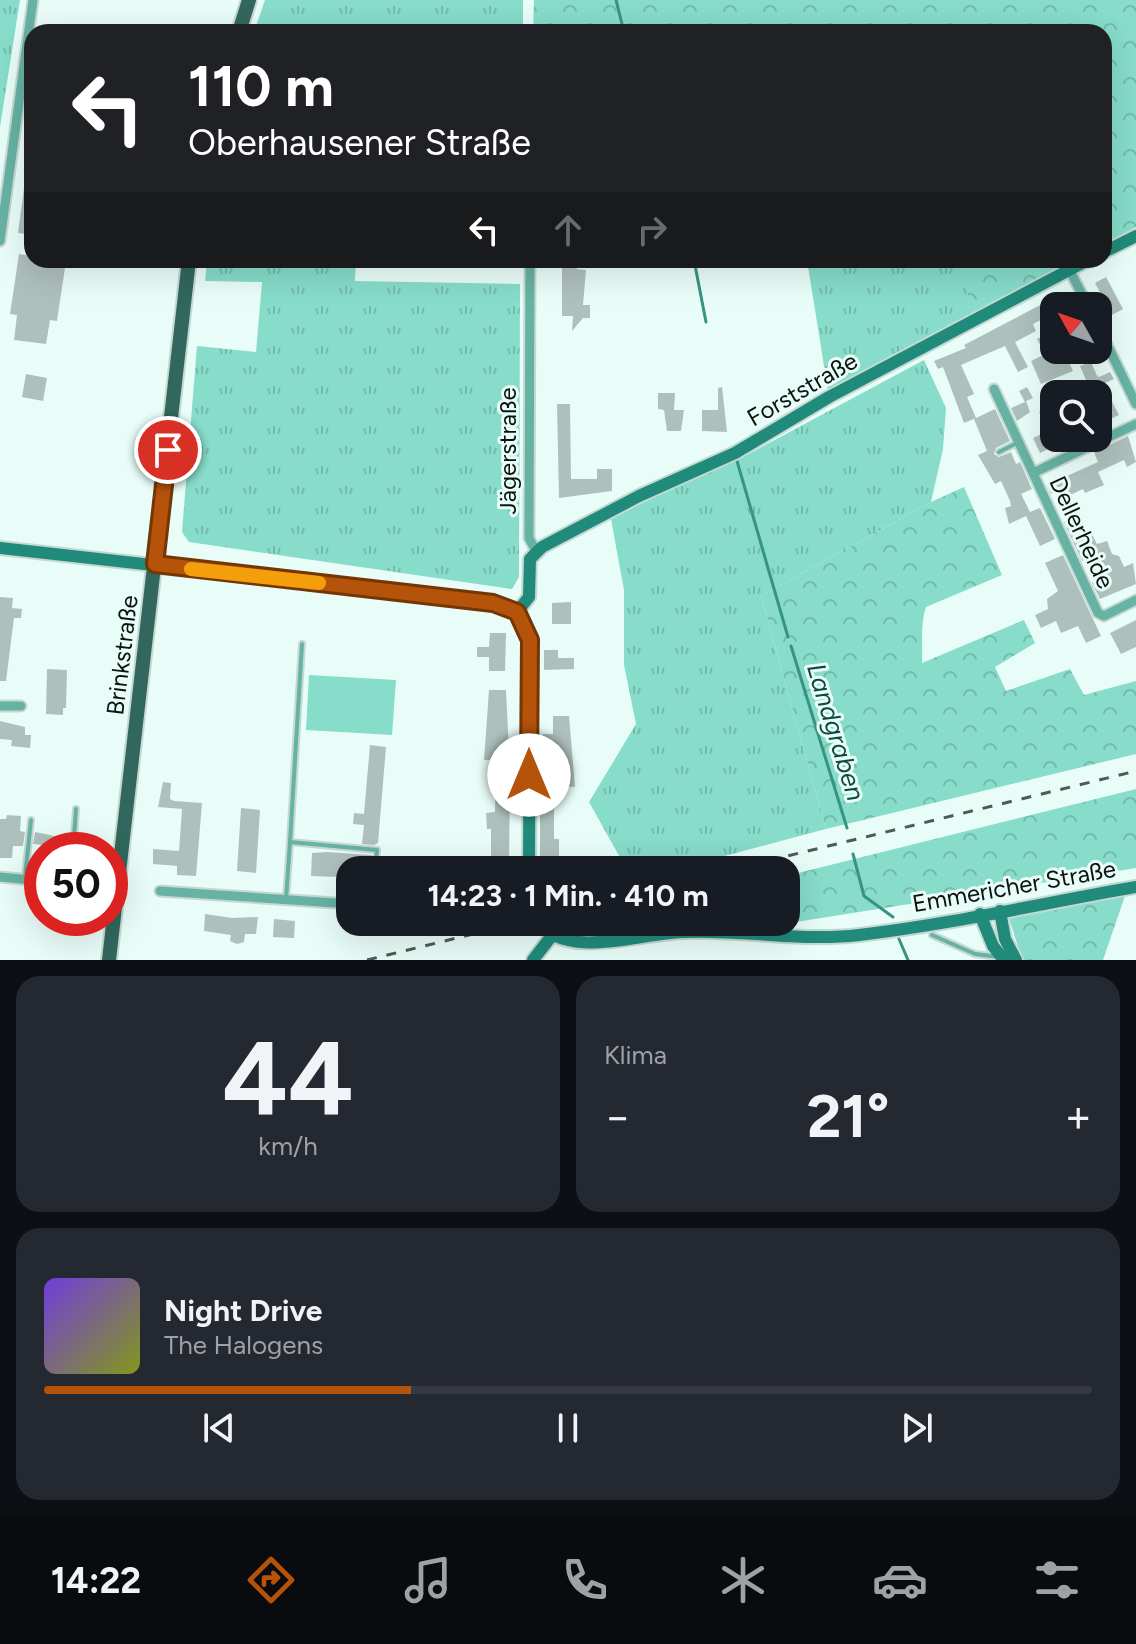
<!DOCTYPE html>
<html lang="de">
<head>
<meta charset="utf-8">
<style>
	body { margin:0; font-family:Figtree,sans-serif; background:#242831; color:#f1f3f6; height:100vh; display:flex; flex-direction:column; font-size:30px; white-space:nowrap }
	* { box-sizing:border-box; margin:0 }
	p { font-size:26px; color:#9ea1a6 }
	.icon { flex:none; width:44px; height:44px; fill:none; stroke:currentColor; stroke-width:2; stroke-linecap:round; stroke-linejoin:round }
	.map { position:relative; height:960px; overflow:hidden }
	.side { display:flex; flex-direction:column; gap:16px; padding:16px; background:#0d0f14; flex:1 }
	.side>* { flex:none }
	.top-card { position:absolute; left:24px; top:24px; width:1088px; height:244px; border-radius:24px; box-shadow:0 8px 32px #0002; background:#202124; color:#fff; overflow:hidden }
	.needle { width:52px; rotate:310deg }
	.controls { position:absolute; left:1040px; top:292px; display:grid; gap:16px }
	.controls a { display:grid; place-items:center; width:72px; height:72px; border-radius:16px; background:#171b24; box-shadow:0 8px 32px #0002; font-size:40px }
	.speed { position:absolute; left:24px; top:832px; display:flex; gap:16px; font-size:40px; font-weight:700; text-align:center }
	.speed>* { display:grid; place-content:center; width:104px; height:104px; border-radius:50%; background:#171b24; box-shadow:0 8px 32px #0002; line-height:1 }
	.speed .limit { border:12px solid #d22; background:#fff; color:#111 }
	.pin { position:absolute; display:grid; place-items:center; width:68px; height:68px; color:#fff; margin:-34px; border:4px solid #fff; border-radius:50%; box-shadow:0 2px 8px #0007 }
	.me { position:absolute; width:88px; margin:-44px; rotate:0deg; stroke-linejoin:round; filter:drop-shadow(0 0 6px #0008) }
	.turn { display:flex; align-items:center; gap:28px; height:168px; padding:0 32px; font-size:36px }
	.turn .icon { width:104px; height:104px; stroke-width:2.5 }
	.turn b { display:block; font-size:56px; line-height:68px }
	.lanes { display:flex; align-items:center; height:76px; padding:0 32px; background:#0003; justify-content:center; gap:40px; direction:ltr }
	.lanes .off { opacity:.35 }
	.big { font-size:60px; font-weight:700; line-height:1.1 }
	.side .tile { flex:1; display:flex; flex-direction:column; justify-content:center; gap:12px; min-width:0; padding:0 28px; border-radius:24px; background:#242831 }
	.side .dial { align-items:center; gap:0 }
	.dial b { font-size:104px; line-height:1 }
	.song { display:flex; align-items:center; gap:24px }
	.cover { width:96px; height:96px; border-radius:12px; background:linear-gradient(135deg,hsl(260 70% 55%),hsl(70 70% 35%)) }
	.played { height:8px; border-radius:4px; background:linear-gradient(90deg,#b45309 35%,#363941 35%) }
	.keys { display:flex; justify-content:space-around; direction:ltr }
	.heat { display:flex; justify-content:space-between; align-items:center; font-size:44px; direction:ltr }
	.side .tiles { flex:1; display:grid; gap:16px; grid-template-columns:1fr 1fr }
	.tile:last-child { grid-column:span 2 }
	.trip { position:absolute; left:336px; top:856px; width:464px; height:80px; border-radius:24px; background:#171b24; box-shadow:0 8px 32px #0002; font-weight:700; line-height:80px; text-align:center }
	.menu { display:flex; height:128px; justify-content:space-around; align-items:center; background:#090b0e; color:#9ea1a6 }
	.menu .icon { width:56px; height:56px }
	.menu .active { color:#b45309 }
	.menu b { font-size:36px; color:#f1f3f6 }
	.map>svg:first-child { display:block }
	.grass { fill:url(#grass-tufts) }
	.forest { fill:url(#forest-crowns) }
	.pitch { fill:#87dcca }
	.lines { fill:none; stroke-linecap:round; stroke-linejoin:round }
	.stream { stroke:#379383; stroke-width:3 }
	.building { fill:#aec0bc }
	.lane-casing { stroke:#c6d8d3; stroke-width:8 }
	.street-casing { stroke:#c6d8d3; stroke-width:13 }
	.secondary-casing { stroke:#c6d8d3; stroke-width:16 }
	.primary-casing { stroke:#c6d8d3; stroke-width:18 }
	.lane { stroke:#66b2a3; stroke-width:4 }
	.street { stroke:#66b2a3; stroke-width:9 }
	.secondary { stroke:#208b7a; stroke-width:12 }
	.primary { stroke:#31675c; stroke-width:14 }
	.rail { stroke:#4f5a57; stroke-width:3; stroke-dasharray:10 10; stroke-linecap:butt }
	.route-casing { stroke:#753606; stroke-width:20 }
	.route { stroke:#b45309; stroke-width:14 }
	.slow { stroke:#f59e0b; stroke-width:14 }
	.labels { text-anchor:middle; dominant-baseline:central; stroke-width:6; stroke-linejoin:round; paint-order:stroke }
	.street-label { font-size:24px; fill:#0c1311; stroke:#e9fdf8 }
	.water-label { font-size:26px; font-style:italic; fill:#11483f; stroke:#e9fdf8 }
</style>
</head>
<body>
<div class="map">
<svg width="1136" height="960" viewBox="0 0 1136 960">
	<defs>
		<pattern id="grass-tufts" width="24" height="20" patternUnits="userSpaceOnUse" patternTransform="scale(2)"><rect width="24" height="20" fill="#87dcca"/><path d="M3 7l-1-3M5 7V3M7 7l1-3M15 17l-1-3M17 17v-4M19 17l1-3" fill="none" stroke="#73bcac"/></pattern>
		<pattern id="forest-crowns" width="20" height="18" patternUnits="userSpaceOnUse" patternTransform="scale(2)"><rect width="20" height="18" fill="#87dcca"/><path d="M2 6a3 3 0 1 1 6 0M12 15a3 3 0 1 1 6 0" fill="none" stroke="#73bcac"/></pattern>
	</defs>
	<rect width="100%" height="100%" fill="#e9fdf8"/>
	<path class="grass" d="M0 0H20L0 127Z
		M265 0H523V32H254Z
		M207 260H356L355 281 520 284 519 577 512 589 189 542 182 532 197 346 256 352 262 282 205 281Z
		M807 260H968V316L828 391Z
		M924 360 946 408 943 449 931 502 761 596 826 829 672 870H627L589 802 636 724 624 665V590L611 519 737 455 741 458Z"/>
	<path class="forest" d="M534 0H1136V227L1104 244V32H533Z
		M968 260H1074L968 316Z
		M964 487 1002 575 926 607C920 626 923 643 922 663L1024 620 1035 643 995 667 1006 691 1070 669 1084 695 1136 681V754L826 829 761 596 931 502Z
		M1136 789V868L796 922 790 875Z
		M1125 896 1103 960H1024L1021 956 1009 918Z"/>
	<path class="pitch" d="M309 675 396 680 392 735 306 730Z"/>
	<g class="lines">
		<path class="stream" d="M616 0 624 32
			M694 260 706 322
			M737 461 788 637
			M791 646 847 828
			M853 854 864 896 893 917
			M899 939 908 960"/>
	</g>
	<path class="building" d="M27 166H32V235L18 233Z
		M19 254 32 256V260L66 261 57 321 50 320 46 344 14 340 17 315 10 314Z
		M562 260H573L577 269 586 270 583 305H590V318H583L572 331 573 316H562Z
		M1106 277 1123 309 1112 315 1095 283Z
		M1065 292 1072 306H1054V313L1033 324 1036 331 1015 342 1028 367 1018 372 1005 346 961 365 974 394 967 397 976 418 964 423 943 367 938 369 934 361 966 348 964 345Z
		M1054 331V350L1062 363 1068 360 1073 371 1041 384 1031 361 1045 354 1037 339Z
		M1091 362 1098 378V374L1099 377 1110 372 1114 379 1103 384 1119 415 1098 425V394H1092L1080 366Z
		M26 374 47 378 43 401 22 397Z
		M722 387 727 432 702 431V410H718V388Z
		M1027 387 1033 398 1026 401 1030 412 1017 421 1011 408 1025 402 1019 391Z
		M658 393H675L674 410H684L681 431H667L664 410 658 409Z
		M557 404H570L571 479H597V469H612V491L559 498Z
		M1048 408 1054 420V438H1071L1040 453 1033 438 1048 431 1039 412Z
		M995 409 1010 441 996 448 994 454 999 457 1011 452 1016 464 1020 462 1032 489 1021 494 1030 512 1040 508 1055 539 1040 546 1026 516 1009 524 1005 508 1011 506 1010 501 1001 481 995 484 978 455 987 451 974 419Z
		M1128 436 1136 462 1127 467 1124 460 1098 472 1104 485 1085 493 1083 489 1062 499 1058 490 1051 494 1047 485 1098 462 1094 452Z
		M1077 516 1086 537 1092 534 1097 544 1107 541 1112 554 1119 556 1124 567 1133 563 1136 584 1100 599 1092 583 1104 573 1095 555 1082 561 1064 522Z
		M1063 555 1101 636 1086 643 1078 626 1061 633 1056 621 1041 628 1035 615 1048 609 1047 599 1058 591 1045 563Z
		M0 597 13 598 12 608 22 609 21 618H14L6 681H0Z
		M571 602V624H552V603Z
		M1136 620V647L1121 654 1110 633Z
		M490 633H506L505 671H489V657H477V647H489Z
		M544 650H558V658H574V669L544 670Z
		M47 669 67 670 66 708H63V715L46 714Z
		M489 690H506L510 772 509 870H461L460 862 491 856V829H487L486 813 495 812 496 760H484Z
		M553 716H569L575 787 554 786V762H540L543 734H553Z
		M0 721 25 727V735H31L30 748 11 746 12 740 0 739Z
		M370 745 386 747 378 843 374 845 362 844 364 825 353 824 354 813 364 814Z
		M163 782 171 783 170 799 174 801 202 803 196 876 177 875V866L153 864V849L179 851 182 809 158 807Z
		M540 800H554V839H559V870H540Z
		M241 808 260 810 256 873 237 871Z
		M7 815 21 816 20 831 25 832 23 846H13L12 858H0V819H6Z
		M35 832 64 838 61 850H44V845L33 844Z
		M327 852 372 855 370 870H350V875H339V877L311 876 312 853Z
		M205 914 232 918 258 917 256 934H245L244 942 237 944 230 941 231 935 204 931Z
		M274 919 295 921 294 938 273 937Z"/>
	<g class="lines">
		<defs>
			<path id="lane" d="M999 452 1017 443
				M290 842 302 644
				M73 850 76 809
				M25 877 31 820
				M286 899 290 842 377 850 375 870
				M932 935 975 954 999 957"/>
			<path id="street" d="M0 241 33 0
				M530 260 529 538 536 551
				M1069 269 1088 306
				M1098 326 1136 404
				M994 389 1098 613 1104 616 1136 600
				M1033 473 1136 424
				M0 706H21
				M0 877 42 881
				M160 891 350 904"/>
			<path id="secondary" d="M1104 252 1136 236
				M0 548 493 603 517 612 530 640 529 870
				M517 612 529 597 530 559 542 547 639 496 735 453 829 397 1088 260
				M1000 911 1005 939 1016 960
				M980 914 993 946 1004 960
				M537 922C569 960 635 934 682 932 741 929 800 942 859 935 952 924 1044 903 1136 887
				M533 960 550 938"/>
			<path id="primary" d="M239 32 249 0
				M109 960 189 260"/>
		</defs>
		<use href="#lane" class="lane-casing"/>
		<use href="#street" class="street-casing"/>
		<use href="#secondary" class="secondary-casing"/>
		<use href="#primary" class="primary-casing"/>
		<use href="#lane" class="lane"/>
		<use href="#street" class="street"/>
		<use href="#secondary" class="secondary"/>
		<use href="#primary" class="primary"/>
		<path class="rail" d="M730 870 1136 771
			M511 932 549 922
			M367 960 522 922"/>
	</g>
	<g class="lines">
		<defs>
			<path id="route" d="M168 450 155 564 493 603 517 612 530 640 529 775"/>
		</defs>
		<use href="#route" class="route-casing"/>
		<use href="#route" class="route"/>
		<path class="slow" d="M191 569 319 583"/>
	</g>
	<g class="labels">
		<g class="street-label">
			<text transform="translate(802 389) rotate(-30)">Forststraße</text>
			<text transform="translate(507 451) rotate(-90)">Jägerstraße</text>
			<text transform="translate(1082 532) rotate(65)">Dellerheide</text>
			<text transform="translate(122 655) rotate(-83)">Brinkstraße</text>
			<text transform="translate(1014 886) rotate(-10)">Emmericher Straße</text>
		</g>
		<g class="water-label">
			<text transform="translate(836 732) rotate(73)">Landgraben</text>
		</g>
	</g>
</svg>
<div class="controls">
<a><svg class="needle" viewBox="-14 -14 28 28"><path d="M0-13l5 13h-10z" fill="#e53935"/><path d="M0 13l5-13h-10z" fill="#9ea1a6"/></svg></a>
<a><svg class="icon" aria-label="search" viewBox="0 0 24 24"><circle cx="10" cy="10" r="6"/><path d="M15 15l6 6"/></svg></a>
</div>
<div class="speed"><div class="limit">50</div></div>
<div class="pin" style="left:168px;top:450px;background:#d93025"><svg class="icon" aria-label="arrive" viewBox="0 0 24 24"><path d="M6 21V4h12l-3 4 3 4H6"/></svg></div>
<svg class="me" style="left:529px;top:775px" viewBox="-20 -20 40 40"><circle r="19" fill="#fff"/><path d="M0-13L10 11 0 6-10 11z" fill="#b45309"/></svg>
<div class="trip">14:23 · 1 Min. · 410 m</div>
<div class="top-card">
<div class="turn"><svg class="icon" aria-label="left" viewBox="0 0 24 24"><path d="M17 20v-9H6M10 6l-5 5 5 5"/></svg><div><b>110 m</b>Oberhausener Straße</div></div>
<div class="lanes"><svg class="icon" aria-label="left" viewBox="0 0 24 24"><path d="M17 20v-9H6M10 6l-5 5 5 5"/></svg><svg class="icon off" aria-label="ahead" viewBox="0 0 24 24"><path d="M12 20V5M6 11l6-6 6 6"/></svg><svg class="icon off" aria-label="right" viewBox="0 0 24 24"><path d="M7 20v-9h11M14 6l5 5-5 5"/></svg></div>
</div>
</div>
<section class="side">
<div class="tiles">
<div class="tile dial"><b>44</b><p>km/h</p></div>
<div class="tile"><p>Klima</p>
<div class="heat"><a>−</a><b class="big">21°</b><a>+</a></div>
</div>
<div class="tile">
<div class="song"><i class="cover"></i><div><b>Night Drive</b><p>The Halogens</p></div></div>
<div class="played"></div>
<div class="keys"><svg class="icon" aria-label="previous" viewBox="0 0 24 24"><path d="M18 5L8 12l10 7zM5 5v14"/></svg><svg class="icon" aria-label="pause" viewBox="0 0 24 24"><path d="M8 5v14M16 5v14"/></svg><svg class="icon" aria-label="next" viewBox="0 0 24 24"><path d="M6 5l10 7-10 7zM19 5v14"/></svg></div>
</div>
</div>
</section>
<nav class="menu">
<b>14:22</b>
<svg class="icon active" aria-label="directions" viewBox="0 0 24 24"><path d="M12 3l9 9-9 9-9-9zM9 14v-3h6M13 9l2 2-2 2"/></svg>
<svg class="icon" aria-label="music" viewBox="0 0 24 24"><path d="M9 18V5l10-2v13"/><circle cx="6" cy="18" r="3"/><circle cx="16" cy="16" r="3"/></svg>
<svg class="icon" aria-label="phone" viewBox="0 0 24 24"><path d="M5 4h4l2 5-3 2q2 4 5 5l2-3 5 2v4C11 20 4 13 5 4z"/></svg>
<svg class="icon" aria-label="climate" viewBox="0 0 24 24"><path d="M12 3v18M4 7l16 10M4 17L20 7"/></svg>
<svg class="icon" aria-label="car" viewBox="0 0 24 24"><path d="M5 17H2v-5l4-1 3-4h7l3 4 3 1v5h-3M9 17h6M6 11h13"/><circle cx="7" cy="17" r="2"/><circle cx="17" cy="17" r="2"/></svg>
<svg class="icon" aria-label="filters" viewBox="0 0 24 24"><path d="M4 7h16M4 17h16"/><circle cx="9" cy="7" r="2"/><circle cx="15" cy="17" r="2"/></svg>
</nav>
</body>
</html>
